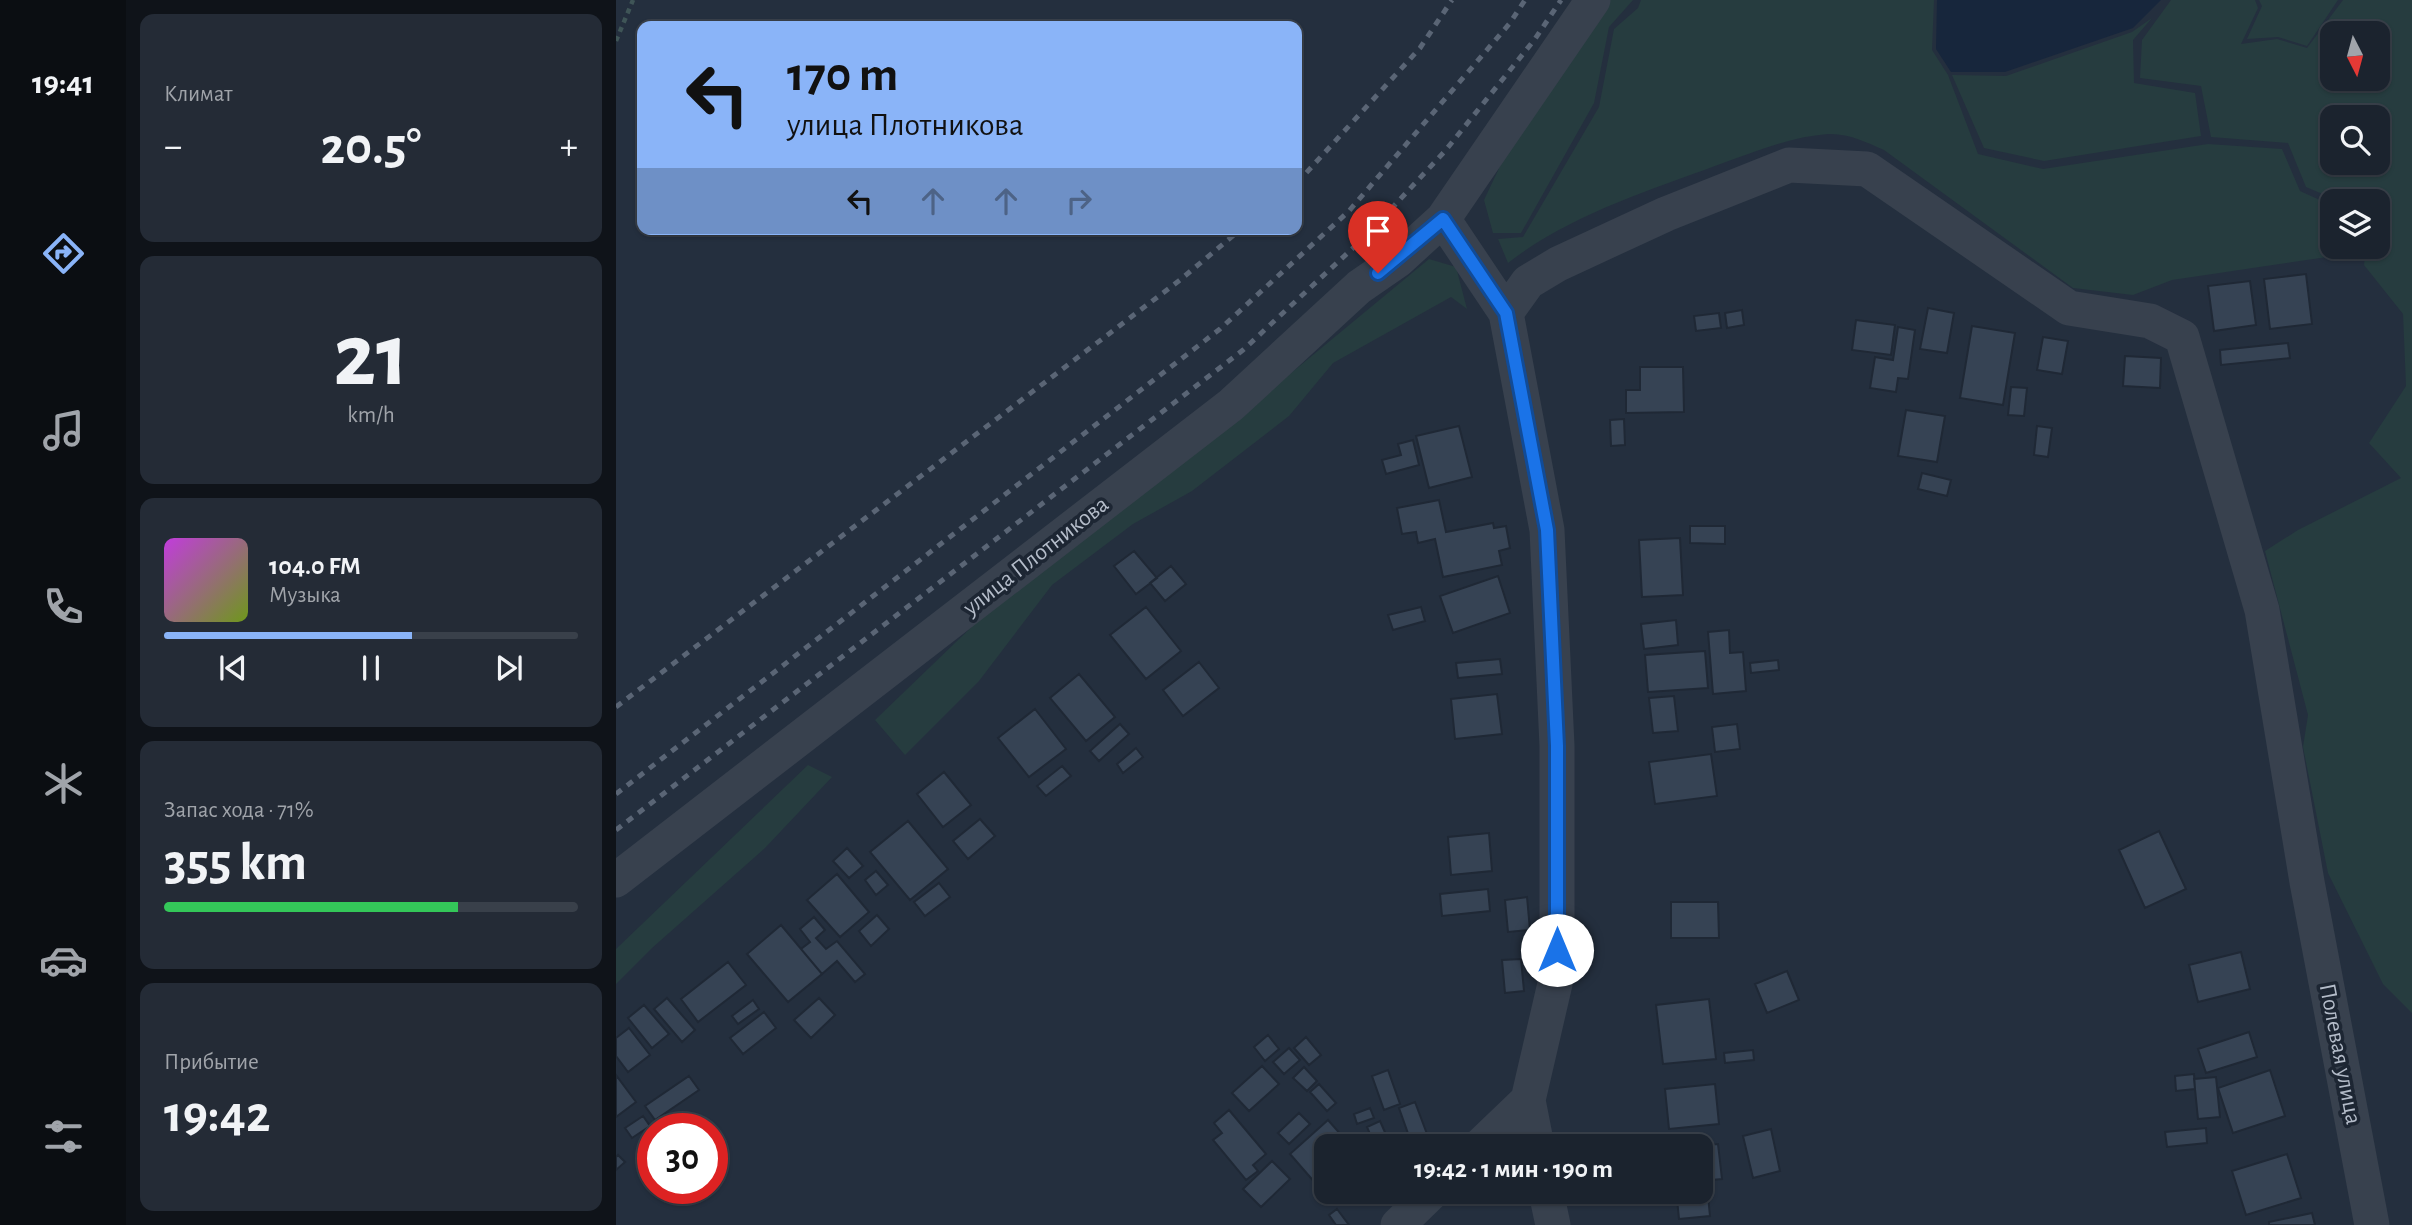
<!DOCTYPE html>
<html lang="ru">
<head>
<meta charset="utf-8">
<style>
	body { margin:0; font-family:"Alegreya Sans",sans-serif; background:#242b36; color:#f1f3f6; height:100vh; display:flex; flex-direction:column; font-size:26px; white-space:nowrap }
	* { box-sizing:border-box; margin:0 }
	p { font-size:23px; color:#a0a4aa }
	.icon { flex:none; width:38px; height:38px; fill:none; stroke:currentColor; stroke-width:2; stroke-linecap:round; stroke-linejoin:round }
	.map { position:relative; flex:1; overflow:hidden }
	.details { display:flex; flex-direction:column; gap:14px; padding:14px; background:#0f1319; width:490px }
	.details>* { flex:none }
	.banner { position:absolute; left:21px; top:21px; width:665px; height:214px; border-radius:14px; box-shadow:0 2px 5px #0004,0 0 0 2px #39404a; background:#8ab4f8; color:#111; overflow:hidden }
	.needle { width:46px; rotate:174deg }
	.fabs { position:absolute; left:1704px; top:21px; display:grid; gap:14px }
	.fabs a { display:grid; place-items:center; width:70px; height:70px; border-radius:14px; background:#1b232e; box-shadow:0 2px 5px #0004,0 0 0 2px #39404a; font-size:35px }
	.speed { position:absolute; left:21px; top:1113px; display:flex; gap:14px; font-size:35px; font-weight:700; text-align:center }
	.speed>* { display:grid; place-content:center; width:91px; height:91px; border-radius:50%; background:#1b232e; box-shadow:0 2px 5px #0004,0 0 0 2px #39404a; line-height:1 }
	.speed .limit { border:10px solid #d22; background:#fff; color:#111 }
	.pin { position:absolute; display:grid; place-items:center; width:60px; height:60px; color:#fff; margin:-72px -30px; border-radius:50% 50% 50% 0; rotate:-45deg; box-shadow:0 0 7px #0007 }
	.pin .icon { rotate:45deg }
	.me { position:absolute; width:77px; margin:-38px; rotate:0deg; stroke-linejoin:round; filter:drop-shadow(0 0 5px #0008) }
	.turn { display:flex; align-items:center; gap:24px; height:147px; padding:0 35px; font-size:32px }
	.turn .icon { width:91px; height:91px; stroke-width:2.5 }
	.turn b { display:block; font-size:49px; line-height:60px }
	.lanes { display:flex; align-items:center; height:66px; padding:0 35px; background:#0003; justify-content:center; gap:35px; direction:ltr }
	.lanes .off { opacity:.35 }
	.big { font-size:52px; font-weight:600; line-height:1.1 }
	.details .card { flex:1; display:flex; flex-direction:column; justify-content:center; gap:10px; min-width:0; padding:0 24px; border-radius:14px; background:#242b36 }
	.details .dial { align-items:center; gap:0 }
	.dial b { font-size:91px; line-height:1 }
	.song { display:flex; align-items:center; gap:21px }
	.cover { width:84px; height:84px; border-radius:10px; background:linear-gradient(135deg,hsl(290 70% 55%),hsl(80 70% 35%)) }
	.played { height:7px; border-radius:4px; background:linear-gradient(90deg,#8ab4f8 60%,#39404a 60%) }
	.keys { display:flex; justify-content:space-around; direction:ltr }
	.heat { display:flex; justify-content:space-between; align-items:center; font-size:38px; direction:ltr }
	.charge { height:10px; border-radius:5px; background:linear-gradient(90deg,#34c759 71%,#39404a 0) }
	.trip { position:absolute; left:698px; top:1134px; width:399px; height:70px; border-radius:14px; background:#1b232e; box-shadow:0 2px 5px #0004,0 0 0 2px #39404a; font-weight:600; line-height:70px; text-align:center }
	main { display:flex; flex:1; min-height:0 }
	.tabs { display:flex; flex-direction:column; width:126px; justify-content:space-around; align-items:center; background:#0b0e12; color:#a0a4aa }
	.tabs .icon { width:49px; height:49px }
	.tabs .on { color:#8ab4f8 }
	.tabs b { font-size:32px; color:#f1f3f6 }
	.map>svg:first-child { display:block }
	.green { fill:#263c3f; fill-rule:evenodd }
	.water { fill:#17263c }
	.building { fill:#364354; stroke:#1f2835; stroke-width:2 }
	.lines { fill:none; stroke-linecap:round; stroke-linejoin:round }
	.path { stroke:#3f5557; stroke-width:4.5; stroke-dasharray:5 5; stroke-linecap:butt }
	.minor { stroke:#38414e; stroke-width:35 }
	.rail { stroke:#5a6575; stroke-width:5; stroke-dasharray:7 7; stroke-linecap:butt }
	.route-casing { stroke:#114b97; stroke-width:18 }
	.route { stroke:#1a73e8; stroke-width:12 }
	.labels { text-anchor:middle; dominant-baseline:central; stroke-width:7; stroke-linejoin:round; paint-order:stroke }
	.street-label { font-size:24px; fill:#b4bcc9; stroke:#1d2633 }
</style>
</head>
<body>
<main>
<nav class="tabs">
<b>19:41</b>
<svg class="icon on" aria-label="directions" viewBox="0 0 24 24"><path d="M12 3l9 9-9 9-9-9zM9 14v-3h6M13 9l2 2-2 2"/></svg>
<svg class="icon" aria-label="music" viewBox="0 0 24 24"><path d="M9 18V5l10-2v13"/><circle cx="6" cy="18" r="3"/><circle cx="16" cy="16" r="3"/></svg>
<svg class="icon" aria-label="phone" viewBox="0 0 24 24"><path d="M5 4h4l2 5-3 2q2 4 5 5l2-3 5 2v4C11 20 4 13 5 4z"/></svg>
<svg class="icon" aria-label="climate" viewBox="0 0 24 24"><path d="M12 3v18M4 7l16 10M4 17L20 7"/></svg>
<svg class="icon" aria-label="car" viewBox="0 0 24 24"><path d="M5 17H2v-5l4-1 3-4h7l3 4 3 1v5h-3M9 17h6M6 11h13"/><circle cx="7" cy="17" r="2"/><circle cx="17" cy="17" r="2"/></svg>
<svg class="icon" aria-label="filters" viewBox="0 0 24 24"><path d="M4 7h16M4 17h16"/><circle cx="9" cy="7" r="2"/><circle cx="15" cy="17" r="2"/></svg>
</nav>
<section class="details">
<div class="card"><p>Климат</p>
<div class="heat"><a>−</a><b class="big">20.5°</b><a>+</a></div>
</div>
<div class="card dial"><b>21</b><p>km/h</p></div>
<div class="card">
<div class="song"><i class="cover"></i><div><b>104.0 FM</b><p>Музыка</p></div></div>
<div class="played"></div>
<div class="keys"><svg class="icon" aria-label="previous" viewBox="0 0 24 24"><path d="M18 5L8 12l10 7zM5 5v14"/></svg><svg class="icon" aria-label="pause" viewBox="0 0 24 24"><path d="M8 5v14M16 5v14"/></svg><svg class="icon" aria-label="next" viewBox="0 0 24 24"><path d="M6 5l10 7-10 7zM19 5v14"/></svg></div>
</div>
<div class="card"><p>Запас хода · 71%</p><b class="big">355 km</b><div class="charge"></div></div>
<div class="card"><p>Прибытие</p><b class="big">19:42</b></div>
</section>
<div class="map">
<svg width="1796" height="1225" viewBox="0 0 1796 1225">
	<rect width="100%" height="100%" fill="#242f3e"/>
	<path class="green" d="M989 0H1017L993 27 978 103 905 233H877L868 200 896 141Z
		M1025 0H1318L1316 50 1332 75 1362 154 1427 169 1592 144 1666 149 1684 191 1717 206V247H1746L1745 252 1556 280 1517 295 1457 288 1268 150C1250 142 1232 133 1212 134 1172 137 1136 153 1099 166 1029 192 952 216 892 263L882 239 907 237 983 107 998 29 1022 8Z
		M1555 0H1639L1642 8 1625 44 1661 39 1691 48 1727 0H1796V1013L1767 984 1712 873 1687 747 1692 715 1649 551 1682 530 1785 478 1753 443 1790 386 1787 314 1748 265 1750 247H1762V201H1723L1690 187 1672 143 1595 137 1585 86 1524 78 1526 40ZM1762 33V79H1717V33ZM1762 117V163H1717V117Z
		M1643 0H1722L1691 46 1662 37 1631 39 1646 6Z
		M1536 18 1517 40 1518 83 1579 93 1585 136 1428 161 1368 148 1336 75 1390 76 1516 32Z
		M813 259 840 267 851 309 835 297 717 363 673 416 576 491 517 524 436 585 363 681 289 755 259 720 394 590 645 398Z
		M192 765 216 777 149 848 36 948 0 984V949Z"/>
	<path class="water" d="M1321 0H1545L1517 28 1389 72H1335L1320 49Z"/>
	<path class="building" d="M1690 274 1696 324 1654 329 1648 279Z
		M1634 281 1640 325 1598 331 1592 286Z
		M1312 308 1338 313 1331 353 1304 349Z
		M1126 310 1128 325 1111 328 1109 313Z
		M1103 313 1105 328 1080 331 1078 316Z
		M1240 320 1279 325 1275 355 1236 350Z
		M1356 326 1399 333 1387 405 1344 398Z
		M1282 327 1299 330 1292 379 1282 378 1280 392 1254 388 1259 357 1277 360Z
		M1427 337 1452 341 1446 374 1421 370Z
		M1672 343 1674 358 1605 365 1604 350Z
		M1509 356 1545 358 1544 388 1507 386Z
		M1024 367H1067L1068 412 1010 413V390H1024Z
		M1395 387 1411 388 1408 416 1392 415Z
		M1290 410 1329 416 1321 462 1282 456Z
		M1008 419 1009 445 995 446 994 420Z
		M843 426 856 477 813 488 800 436Z
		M1421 426 1436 428 1432 457 1418 455Z
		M797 440 803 465 770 474 766 460 785 455 782 444Z
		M1306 473 1335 480 1331 496 1302 489Z
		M823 500 830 532 877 523 878 528 890 526 894 548 883 551 886 565 827 577 819 539 802 543 800 532 786 534 781 508Z
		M1074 526H1109V544L1074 543Z
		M1064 538 1067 595 1026 597 1023 540Z
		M518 551 541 578 520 594 498 566Z
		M555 566 570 584 549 601 534 583Z
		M882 576 894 613 837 633 824 596Z
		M530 607 565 651 530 679 494 635Z
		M805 607 809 621 777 630 772 615Z
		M1060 620 1062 645 1028 649 1025 624Z
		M1113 630 1114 653 1127 652 1130 691 1097 694 1092 632Z
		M1089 651 1092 688 1032 692 1029 655Z
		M884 659 886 674 842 678 840 663Z
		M1162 660 1163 670 1135 673 1134 663Z
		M583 662 603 688 567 716 547 690Z
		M463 674 499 717 470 741 434 698Z
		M881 694 886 734 839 739 835 699Z
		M1058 696 1062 731 1037 733 1033 698Z
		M419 709 450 749 413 777 382 738Z
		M504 724 513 734 483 761 474 751Z
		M1121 724 1124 749 1099 752 1096 727Z
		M520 748 527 757 507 773 501 764Z
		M1095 754 1101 796 1039 804 1033 762Z
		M446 766 455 776 430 796 421 786Z
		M328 772 355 805 327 827 301 794Z
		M364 819 379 836 352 859 337 841Z
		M292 821 332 869 294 900 254 852Z
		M1543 831 1570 889 1529 908 1503 850Z
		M873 833 876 871 835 875 832 837Z
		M231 848 247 866 233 878 217 861Z
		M260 871 272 885 260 895 249 880Z
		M221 874 253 912 224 937 191 900Z
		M323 883 334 897 309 916 298 902Z
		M872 889 874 911 826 916 824 894Z
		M911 897 914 930 892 932 889 900Z
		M1055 902H1102L1103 938H1055Z
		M261 915 273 929 255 946 243 931Z
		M198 917 209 930 200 938 210 949 221 941 249 974 239 982 221 961 206 974 185 949 194 942 184 929Z
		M165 925 206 974 172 1002 131 954Z
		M1625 952 1634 989 1582 1002 1573 965Z
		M905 959 908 991 889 993 886 960Z
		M112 962 130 985 82 1022 65 999Z
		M1171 971 1183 1000 1151 1013 1139 984Z
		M51 998 79 1030 66 1042 38 1009Z
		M203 998 219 1015 195 1038 178 1020Z
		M1093 999 1100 1059 1047 1064 1040 1005Z
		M137 1000 143 1009 122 1024 116 1016Z
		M28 1005 53 1034 36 1048 12 1018Z
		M148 1012 160 1028 127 1054 114 1038Z
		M13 1028 34 1055 12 1072 0 1056V1038Z
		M1633 1032 1641 1057 1590 1073 1582 1049Z
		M652 1035 663 1049 649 1061 638 1047Z
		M690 1037 705 1055 693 1065 678 1048Z
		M673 1048 684 1060 668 1074 657 1062Z
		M1137 1050 1138 1060 1109 1063 1108 1053Z
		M646 1066 663 1084 633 1111 616 1093Z
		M688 1067 701 1081 691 1091 677 1078Z
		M772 1070 784 1104 768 1110 756 1076Z
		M1654 1070 1669 1116 1617 1133 1602 1088Z
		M1578 1074 1579 1089 1560 1091 1559 1076Z
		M0 1075 20 1102 0 1117Z
		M73 1076 83 1090 39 1120 29 1106Z
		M1600 1077 1604 1117 1582 1119 1578 1079Z
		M703 1084 720 1103 711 1111 694 1092Z
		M1099 1084 1103 1124 1053 1129 1049 1089Z
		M799 1102 811 1134 794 1139 783 1108Z
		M754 1108 758 1118 741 1124 738 1114Z
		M613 1110 650 1154 637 1165 642 1171 630 1180 597 1140 606 1133 598 1123Z
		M683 1113 694 1124 673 1144 662 1133Z
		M27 1116 34 1126 16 1138 9 1128Z
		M712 1120 735 1146H710V1192H723L714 1200 674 1154Z
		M764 1121 775 1146H759L751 1127Z
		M1590 1128 1591 1143 1551 1147 1549 1132Z
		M1155 1129 1164 1171 1137 1178 1127 1136Z
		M1102 1144 1106 1179 1085 1181V1146H1083Z
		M1671 1154 1685 1198 1630 1215 1616 1171Z
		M2 1155 9 1162 0 1170V1157Z
		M656 1161 674 1179 645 1207 627 1189Z
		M1092 1196 1094 1216 1063 1219 1061 1199Z
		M721 1209 733 1225H720L713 1215Z
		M1696 1213 1699 1225H1653V1222Z"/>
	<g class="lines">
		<path class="path" d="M0 41 17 0"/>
		<path class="minor" d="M827 219 890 313 931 530 941 746V975L912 1100 864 1146
			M890 313 912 282 942 264 1050 214 1173 165 1251 169 1453 308 1534 321 1566 337 1646 610 1691 882 1756 1225
			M0 880 615 405 743 287 782 260 827 219 977 0
			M912 1100 921 1146
			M930 1192 937 1225
			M782 1225 816 1192"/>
		<path class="rail" d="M681 183 804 48 836 0
			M0 707 564 280 625 229
			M0 794 604 329 733 211 894 23 909 0
			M0 830 627 350 750 236 829 151 919 39 945 0"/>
	</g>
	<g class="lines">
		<defs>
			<path id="route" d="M762 273 827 219 890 313 931 530 941 746V950"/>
		</defs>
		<use href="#route" class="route-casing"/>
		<use href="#route" class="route"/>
	</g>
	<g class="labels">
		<g class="street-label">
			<text transform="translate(420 556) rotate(-38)">улица Плотникова</text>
			<text transform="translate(1724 1054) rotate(79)">Полевая улица</text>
		</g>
	</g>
</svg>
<div class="fabs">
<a><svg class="needle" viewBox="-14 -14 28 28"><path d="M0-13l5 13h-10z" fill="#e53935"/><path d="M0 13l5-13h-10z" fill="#a0a4aa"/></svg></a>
<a><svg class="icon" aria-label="search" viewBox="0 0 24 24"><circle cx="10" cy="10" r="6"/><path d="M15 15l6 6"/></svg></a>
<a><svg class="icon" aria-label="layers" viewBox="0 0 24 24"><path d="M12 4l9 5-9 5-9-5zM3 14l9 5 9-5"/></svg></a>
</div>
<div class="speed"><div class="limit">30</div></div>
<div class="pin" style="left:762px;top:273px;background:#d93025"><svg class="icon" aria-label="arrive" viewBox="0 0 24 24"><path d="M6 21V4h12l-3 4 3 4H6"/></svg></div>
<svg class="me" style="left:941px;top:950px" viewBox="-20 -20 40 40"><circle r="19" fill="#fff"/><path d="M0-13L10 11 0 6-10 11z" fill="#1a73e8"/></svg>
<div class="trip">19:42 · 1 мин · 190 m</div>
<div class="banner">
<div class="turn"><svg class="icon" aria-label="left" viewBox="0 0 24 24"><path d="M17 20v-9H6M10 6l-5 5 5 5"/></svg><div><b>170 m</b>улица Плотникова</div></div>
<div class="lanes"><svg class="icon" aria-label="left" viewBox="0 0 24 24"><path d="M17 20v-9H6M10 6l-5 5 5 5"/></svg><svg class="icon off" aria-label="ahead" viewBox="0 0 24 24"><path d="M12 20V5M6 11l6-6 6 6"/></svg><svg class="icon off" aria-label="ahead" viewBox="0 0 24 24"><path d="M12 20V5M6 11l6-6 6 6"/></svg><svg class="icon off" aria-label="right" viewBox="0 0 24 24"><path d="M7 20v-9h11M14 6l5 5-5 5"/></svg></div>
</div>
</div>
</main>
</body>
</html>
